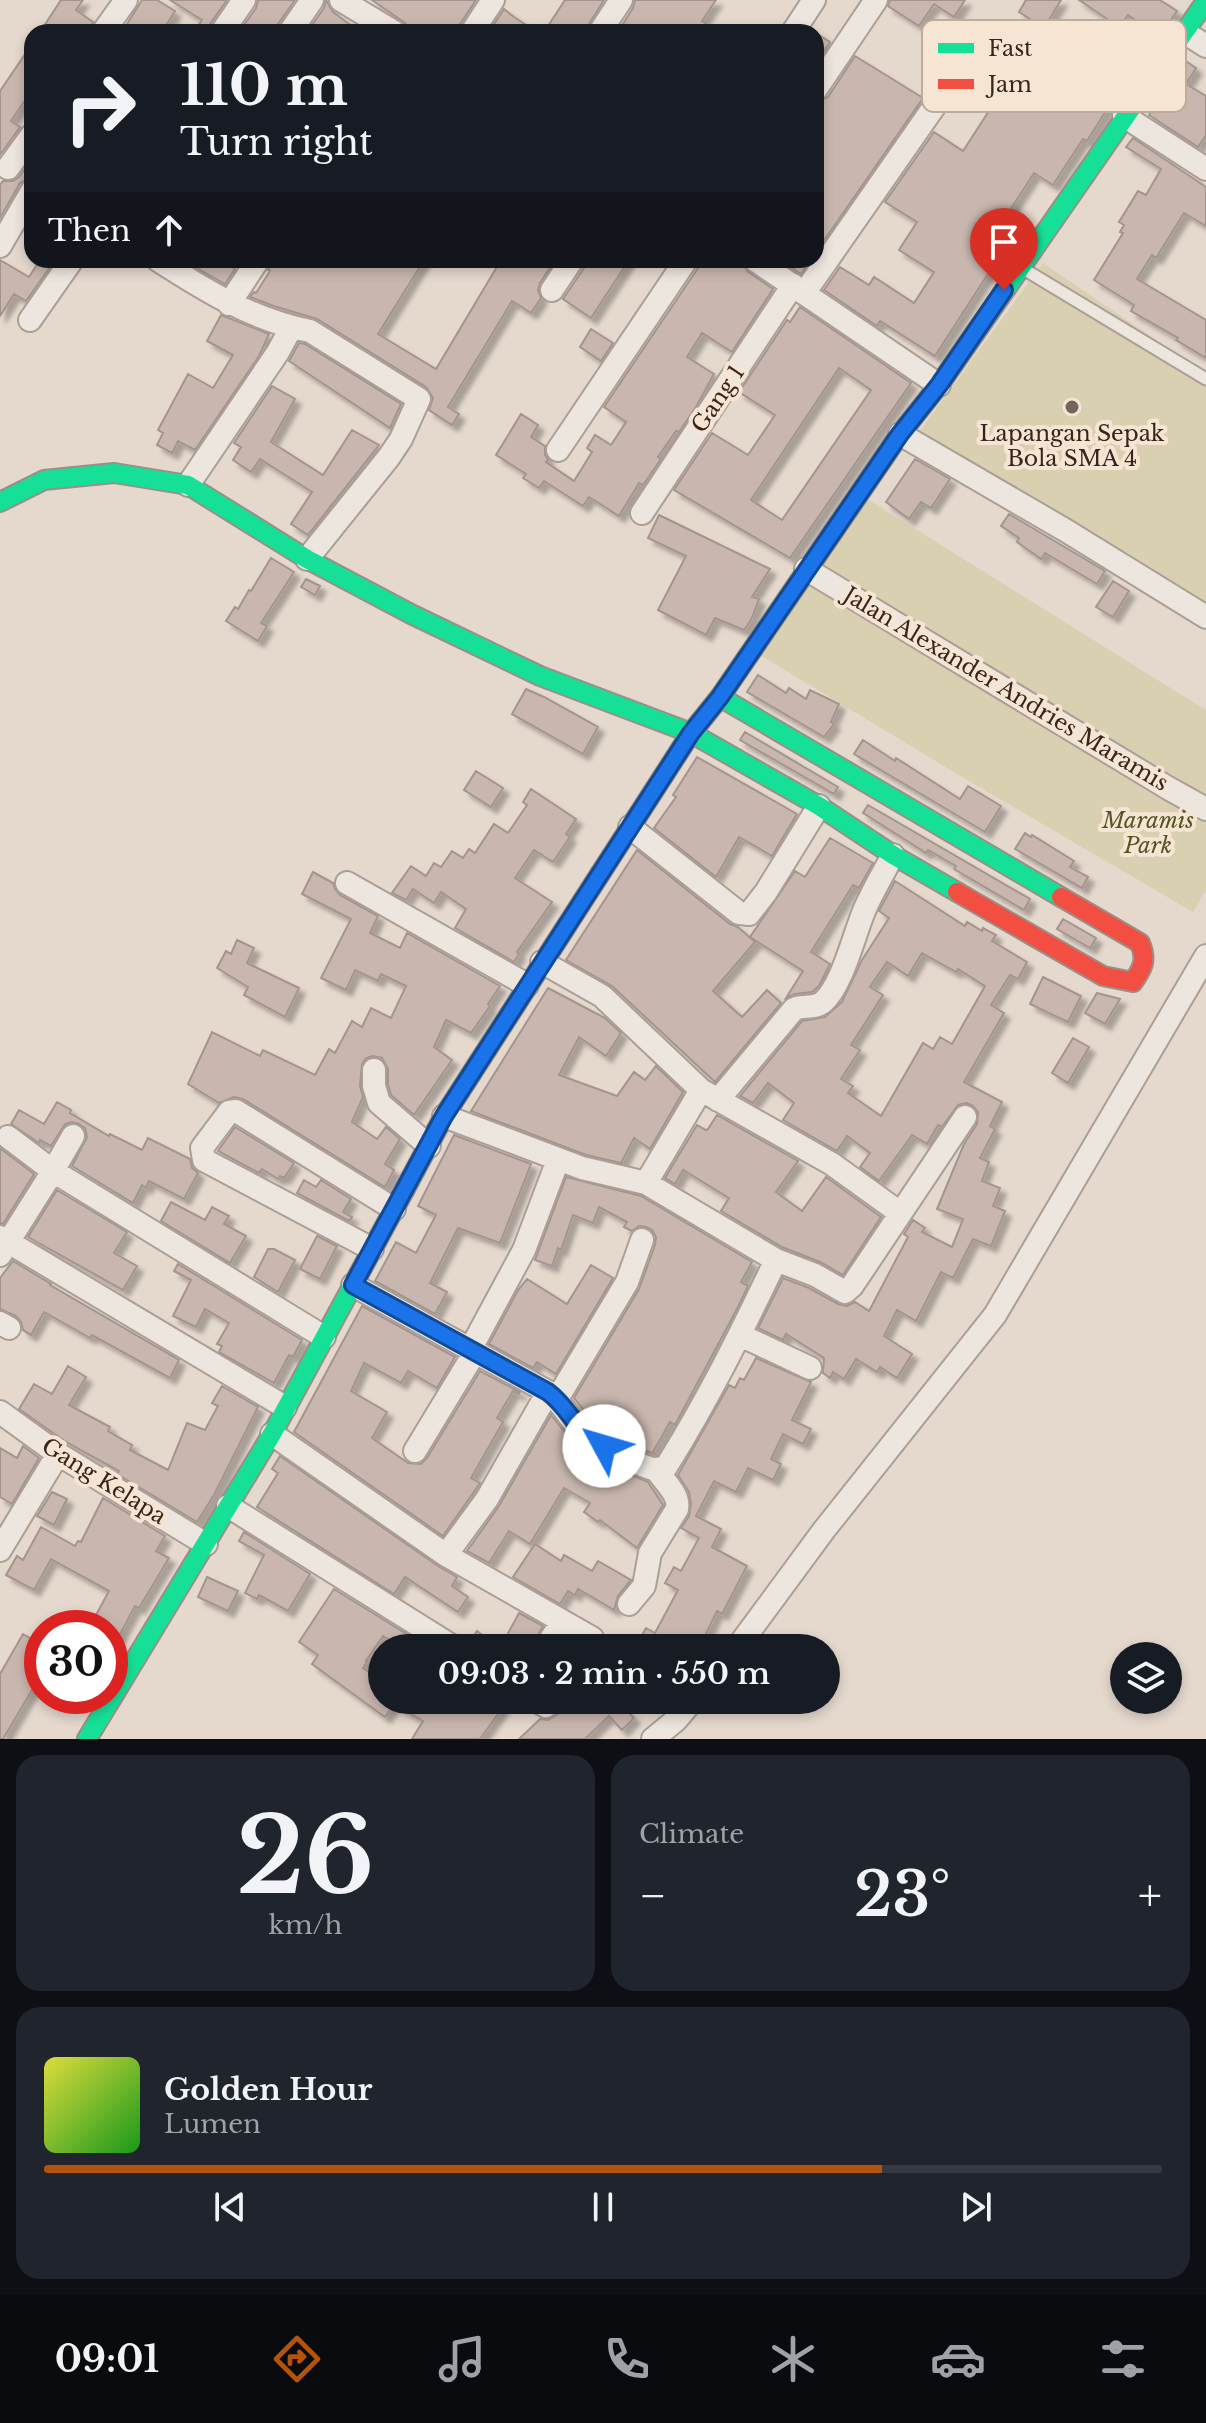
<!DOCTYPE html>
<html lang="en">
<head>
<meta charset="utf-8">
<style>
	body { margin:0; font-family:"Libre Baskerville",serif; background:#20242c; color:#f1f3f6; height:100vh; display:flex; flex-direction:column; font-size:30px; white-space:nowrap }
	* { box-sizing:border-box; margin:0 }
	p { font-size:26px; color:#9ea1a6 }
	.icon { flex:none; width:44px; height:44px; fill:none; stroke:currentColor; stroke-width:2; stroke-linecap:round; stroke-linejoin:round }
	.map { position:relative; height:1739px; overflow:hidden }
	.side { display:flex; flex-direction:column; gap:16px; padding:16px; background:#0d0f14; flex:1 }
	.side>* { flex:none }
	.top-card { position:absolute; left:24px; top:24px; width:800px; height:244px; border-radius:24px; box-shadow:0 4px 12px #0003; background:#171b24; color:#f1f3f6; overflow:hidden }
	.tools { position:absolute; left:1110px; top:1642px; display:grid; gap:16px }
	.tools a { display:grid; place-items:center; width:72px; height:72px; border-radius:50%; background:#171b24; box-shadow:0 4px 12px #0003; font-size:40px }
	.speed { position:absolute; left:24px; top:1610px; display:flex; gap:16px; font-size:40px; font-weight:700; text-align:center }
	.speed>* { display:grid; place-content:center; width:104px; height:104px; border-radius:50%; background:#171b24; box-shadow:0 4px 12px #0003; line-height:1 }
	.speed .limit { border:12px solid #d22; background:#fff; color:#111 }
	.pin { position:absolute; display:grid; place-items:center; width:68px; height:68px; color:#fff; margin:-82px -34px; border-radius:50% 50% 50% 0; rotate:-45deg; box-shadow:0 0 8px #0007 }
	.pin .icon { rotate:45deg }
	.me { position:absolute; width:88px; margin:-44px; rotate:309deg; stroke-linejoin:round; filter:drop-shadow(0 0 6px #0008) }
	.turn { display:flex; align-items:center; gap:28px; height:168px; padding:0 24px; font-size:36px }
	.turn .icon { width:104px; height:104px; stroke-width:2.5 }
	.turn b { display:block; font-size:56px; line-height:68px }
	.then { display:flex; align-items:center; height:76px; padding:0 24px; background:#0003; gap:16px; font-size:30px }
	.big { font-size:60px; font-weight:600; line-height:1.1 }
	.side .widget { flex:1; display:flex; flex-direction:column; justify-content:center; gap:12px; min-width:0; padding:0 28px; border-radius:24px; background:#20242c }
	.side .dial { align-items:center; gap:0 }
	.dial b { font-size:104px; line-height:1 }
	.song { display:flex; align-items:center; gap:24px }
	.cover { width:96px; height:96px; border-radius:12px; background:linear-gradient(135deg,hsl(60 70% 55%),hsl(120 70% 35%)) }
	.played { height:8px; border-radius:4px; background:linear-gradient(90deg,#b45309 75%,#363941 75%) }
	.keys { display:flex; justify-content:space-around; direction:ltr }
	.heat { display:flex; justify-content:space-between; align-items:center; font-size:44px; direction:ltr }
	.side .tiles { flex:1; display:grid; gap:16px; grid-template-columns:1fr 1fr }
	.widget:last-child { grid-column:span 2 }
	.trip { position:absolute; left:368px; top:1634px; width:472px; height:80px; border-radius:40px; background:#171b24; box-shadow:0 4px 12px #0003; font-weight:600; line-height:80px; text-align:center }
	.tab-bar { display:flex; height:128px; justify-content:space-around; align-items:center; background:#090b0e; color:#9ea1a6 }
	.tab-bar .icon { width:56px; height:56px }
	.tab-bar .current { color:#b45309 }
	.tab-bar b { font-size:36px; color:#f1f3f6 }
	.map>svg:first-child { display:block }
	.green { fill:#d8d0b0 }
	.building { fill:#c9b7af; stroke:#a5948d; stroke-width:2; fill-rule:evenodd; filter:url(#shadow) }
	.lines { fill:none; stroke-linecap:round; stroke-linejoin:round }
	.lane-casing { stroke:#aa9f97; stroke-width:15 }
	.street-casing { stroke:#aa9f97; stroke-width:26 }
	.fast-casing { stroke:#9a8e86; stroke-width:22 }
	.jam-casing { stroke:#9a8e86; stroke-width:22 }
	.lane { stroke:#ede6df; stroke-width:11 }
	.street { stroke:#ede6df; stroke-width:22 }
	.fast { stroke:#16e098; stroke-width:18 }
	.jam { stroke:#f24e42; stroke-width:18 }
	.route-casing { stroke:#114b97; stroke-width:20 }
	.route { stroke:#1a73e8; stroke-width:14 }
	.poi-dot { fill:#75645c; stroke:#f6e5d3; stroke-width:3 }
	.labels { text-anchor:middle; dominant-baseline:central; stroke-width:8; stroke-linejoin:round; paint-order:stroke }
	.street-label { font-size:22px; fill:#39251e; stroke:#f6e5d3 }
	.poi-label { font-size:22px; fill:#39251e; stroke:#f6e5d3 }
	.park-label { font-size:22px; font-style:italic; fill:#545624; stroke:#f6e5d3 }
	.key { fill:#f6e5d3; stroke:#bdab9d; stroke-width:2 }
	.key-label { font-size:22px; fill:#39251e }
</style>
</head>
<body>
<div class="map">
<svg width="1206" height="1739" viewBox="0 0 1206 1739">
	<defs>
		<filter id="shadow"><feDropShadow dx="6" dy="6" stdDeviation="2" flood-color="#0004"/></filter>
	</defs>
	<rect width="100%" height="100%" fill="#e5d9ce"/>
	<path class="green" d="M1043 263 1206 374V610L914 439Z
		M859 494 1206 710V800L812 565Z
		M805 583 1206 815V890L1193 912 969 781 760 655Z"/>
	<path class="building" d="M61 0H83L76 10 93 22 89 32H40Z
		M142 0H157L175 11 162 32H122Z
		M170 0H227L210 24 208 32H194L202 20Z
		M258 0H295L278 24 276 32H239L256 8Z
		M326 0 333 12 360 32H307L324 8Z
		M372 0H476L460 24 458 32H410L405 23Z
		M565 0H604L584 32H544Z
		M635 0H716L702 21 719 32H618L633 8Z
		M890 0H965L954 17 934 4 919 26 888 6Z
		M1026 0H1061L1044 28 1019 12Z
		M1079 0H1160L1177 11 1160 36 1128 15 1119 27Z
		M504 9 514 17 537 32H489Z
		M816 33 830 42 816 64Z
		M32 44V90L11 121 20 127 0 155V91Z
		M1025 50 1060 72 1066 63 1116 95 1087 141 1083 139 1053 185 1034 173 997 230 1003 235 986 261 993 266 935 356 880 321 877 326 824 290 840 267 869 285 874 277 914 303 934 272 899 250 917 222 885 202 934 132 963 151 1007 83 1004 81Z
		M855 56 923 98 816 252V103L828 97Z
		M1186 61 1196 68 1186 84 1206 96V135L1198 147 1149 115Z
		M1133 138 1206 187V226L1184 213 1156 258 1152 255 1137 279 1206 320V358L1176 340 1178 338 1131 311 1134 305 1094 280 1123 233 1120 232 1124 225 1119 222 1138 191 1146 195 1161 169 1126 147Z
		M32 159V177L20 183 0 218V185L3 181H13L19 177Z
		M0 260 29 277 40 260H55L26 301 14 294 0 316Z
		M196 260H221L235 269 225 284 193 266Z
		M272 260H424L378 334 436 369 501 260H555L540 283 538 290 541 298 531 313 512 301 448 407 459 414 452 425 429 410 433 398 426 387 317 319 274 306 250 297 254 292 256 293 270 271 268 270Z
		M586 260H629L591 318 563 299 584 268Z
		M700 260H741L747 271 773 289 732 352 702 333 687 357 714 374 696 407 679 432 676 431 658 457 661 459 643 485 639 483 619 516 589 497 583 506 544 481 539 488 523 478 526 474 496 455 521 414 538 425 531 437 545 446V455L548 459 546 462 574 481 592 452 587 448 595 435 611 445 626 422 604 407 698 268Z
		M780 260H810L801 274Z
		M800 307 911 383 790 558 674 490 712 433 748 455 775 415 739 392 787 320 790 322ZM839 368 871 390 782 520 751 500Z
		M221 315 269 334 259 356 195 450 178 441 172 453 157 445 163 433 158 430 188 374 213 388 233 355 207 341Z
		M591 329 613 343 601 361 580 347Z
		M299 343 305 344 401 404 390 428 289 361Z
		M272 386 295 399 271 442 323 475 352 430 379 445 308 535 291 524 312 492 260 459 251 472 233 460 241 447 234 443Z
		M915 459 950 479 931 508 921 502 909 519 886 502Z
		M1009 514 1105 571 1097 584 1045 553 1041 559 1017 542 1019 538 1001 526Z
		M659 515 770 569 752 597 759 599 751 620 744 630 715 618 706 635 658 610 686 556 648 538Z
		M271 558 294 572 261 623 267 626 258 641 226 621 235 607 238 609 249 590 251 591Z
		M306 579 320 586 315 595 301 587Z
		M1113 581 1129 591 1113 617 1096 607Z
		M758 675 786 693 789 688 806 699 810 690 839 704 831 722 834 724 824 737 747 692Z
		M526 689 544 697 598 727 583 754 512 714Z
		M745 732 838 787 834 794 740 740Z
		M863 740 895 761 896 758 960 799 968 786 1001 806 985 832 854 754Z
		M697 757 797 814 772 856 739 837 716 877 654 828 676 797 673 795Z
		M476 771 503 788 491 807 464 790Z
		M531 789 576 819 566 834 570 837 553 862 534 850 515 878 552 902 517 952 519 954 514 962 455 928 466 909 441 892 434 903 413 889 406 900 392 893 411 866 426 876 434 863 441 867 452 851 463 858 469 849 475 853 494 824 508 833 527 805 523 802Z
		M868 805 1030 899 1024 910 954 869 956 866 928 850 926 853 863 813Z
		M1025 833 1031 837 1032 835 1074 861 1070 867 1088 877 1082 888 1015 849Z
		M830 838 873 863 859 888 853 885 811 952 830 964 819 986 812 992 795 994 786 998 803 971 750 937 795 871 805 877Z
		M637 850 730 924 738 927 755 942 713 991 742 1017 767 990 781 1003 715 1082 612 986 566 960Z
		M313 872 333 883 335 889 340 895 378 916 370 933 400 948 407 933 500 986 488 1004 490 1006 471 1033 446 1020 434 1047 452 1060 414 1115 391 1095 388 1084V1069L382 1058 373 1056 366 1058 362 1064 360 1086 363 1097 352 1122 377 1139 386 1127 400 1139 385 1164 394 1170 385 1187 243 1099 234 1097 219 1103 188 1084 212 1032 260 1056 263 1050 315 1075 329 1049 335 1053 352 1021 362 1027 371 1008 391 1018 406 986 381 974 378 981 355 970 346 990 321 978 351 919 302 894Z
		M895 881 965 926 967 922 982 931 983 928 996 935 992 941 1027 962 1018 979 1010 975 991 1005 1004 1013 964 1082 1002 1102 990 1126 995 1129 980 1158 989 1162 982 1181 1000 1188 993 1206 1005 1211 991 1246 973 1239 953 1278 941 1272 916 1321 897 1310 884 1336 912 1354 897 1378 880 1367 877 1372 856 1359 844 1379 833 1372 830 1378 823 1373 824 1358 786 1334 783 1340 758 1328 783 1278 809 1288 838 1304 847 1306 855 1302 869 1311 908 1237 904 1234 913 1220 925 1228 922 1232 952 1247 963 1219 937 1209 964 1144 977 1124 978 1112 973 1106 967 1103 958 1105 942 1127 938 1125 927 1144 912 1135 879 1181 860 1167 870 1153 847 1136 837 1151 783 1120 794 1103 768 1083 753 1103 740 1096 802 1021 825 1017 842 1002 862 960 889 918 879 911ZM922 953 956 972 958 969 985 986 952 1044 940 1037 933 1049 923 1043 881 1116 848 1093 853 1086 841 1079 860 1050 851 1045 883 995 870 987 887 962 908 976Z
		M1063 919 1096 938 1090 948 1057 929Z
		M237 940 254 948 247 963 249 964 299 988 285 1017 244 995 248 987 217 968 226 951 231 954Z
		M1043 977 1081 996 1068 1022 1030 1004Z
		M548 988 605 1018 621 1033 606 1056 579 1037 559 1075 617 1096 634 1072 645 1080 656 1066 683 1092 650 1149 634 1138 621 1163 586 1155 471 1111Z
		M1097 993 1120 999 1105 1024 1085 1013Z
		M1073 1038 1089 1047 1068 1083 1052 1073Z
		M57 1102 71 1110 70 1113 109 1136 110 1134 142 1150 148 1138 190 1159 192 1168 198 1173 184 1199 149 1181 146 1188 142 1185 133 1203 72 1166 87 1137 85 1128 79 1124 72 1122 65 1124 51 1146 40 1140 39 1143 11 1124 19 1110 44 1124Z
		M717 1115 798 1161 776 1192 802 1211 826 1177 881 1217 843 1275 820 1262 782 1247 721 1211 729 1198 683 1170 675 1184 665 1178 697 1125 706 1130 708 1129Z
		M235 1127 294 1163 284 1178 280 1176 278 1179 262 1169 259 1173 218 1151Z
		M454 1135 531 1164 500 1243 458 1228 430 1283 447 1292 435 1314 375 1281 396 1242 416 1253 436 1215 418 1206Z
		M0 1148 34 1174 3 1224 0 1223Z
		M566 1177 641 1196 752 1262 741 1282 748 1286 738 1307 675 1425 670 1422 653 1452 657 1455 636 1447 597 1427 574 1398 639 1289 655 1245 656 1237 652 1230 646 1227 639 1226 632 1231 624 1227 627 1222 599 1207 593 1223 573 1215 561 1250 558 1248 552 1266 535 1260Z
		M304 1180 316 1187 321 1180 351 1199 343 1212 352 1217 349 1221 297 1193Z
		M57 1190 127 1232 114 1253 137 1266 123 1290 28 1237Z
		M171 1202 205 1220 212 1207 229 1216 224 1224 246 1236 230 1263 161 1221Z
		M317 1236 337 1246 320 1279 300 1269Z
		M268 1249H274L295 1260 278 1292 254 1277Z
		M13 1261 51 1284 50 1285 179 1360 170 1378 92 1335 90 1338 44 1312 31 1335 23 1330 21 1322 16 1316 0 1309V1278Z
		M178 1264 302 1340 293 1357 289 1355 274 1383 219 1352 222 1346 217 1344 229 1323 205 1309 196 1327 173 1316 191 1280 174 1271Z
		M591 1265 613 1278 556 1374 537 1362 533 1368 489 1344 518 1290 527 1279 567 1304Z
		M362 1306 455 1357 437 1388 408 1371 401 1383 364 1363 351 1391 387 1412 372 1438 408 1463 421 1464 427 1458 480 1371 520 1392 519 1394 513 1391 497 1418 503 1422 471 1478 480 1483 443 1536 294 1432Z
		M756 1358 811 1382 792 1420 811 1429 803 1444 783 1434 771 1459 781 1464 773 1480 748 1468 736 1492 714 1481 696 1516 721 1529 712 1547 747 1566 722 1614 717 1611 699 1648H635L646 1628 655 1633 678 1590 665 1583 674 1567 681 1571 699 1538 681 1528 689 1516 691 1504 689 1492 678 1475 729 1385 735 1388 740 1378 744 1380Z
		M68 1366 86 1377 69 1405 110 1427 108 1431 132 1445 130 1450 168 1470 187 1423 205 1430 218 1406 212 1403 222 1386 258 1407 214 1495 197 1522 117 1474 119 1471 66 1442 19 1409 34 1384 52 1394Z
		M551 1415 575 1445 595 1457 588 1469 611 1486 622 1471 648 1482 663 1505 637 1548 600 1520 598 1522 584 1512 590 1503 564 1488 530 1544 509 1531 489 1563 467 1551 499 1506Z
		M23 1446 39 1458 12 1504 0 1497V1448L17 1458Z
		M280 1456 438 1566 457 1577 452 1586 468 1597 458 1612 405 1577 394 1594 257 1507 278 1473 272 1469Z
		M52 1492 67 1499 54 1525 37 1516Z
		M103 1498 165 1536 156 1551 169 1558 139 1608 135 1606 110 1653V1628H89L109 1591 51 1559 34 1590 6 1575 17 1556 23 1560 41 1527 75 1546 78 1541 81 1542Z
		M244 1532 310 1574 288 1611 259 1595 257 1599 245 1593 264 1555 239 1541Z
		M535 1544 561 1561 564 1555 592 1571 598 1561 631 1580 618 1596 614 1610 578 1589 575 1595 568 1591 560 1604 513 1577Z
		M207 1577 238 1591 228 1611 198 1597Z
		M334 1589 429 1648H404L383 1636 366 1661 367 1662 363 1668 382 1681V1700H508L480 1739H412L423 1721 394 1704 385 1717 312 1664 318 1655 299 1642Z
		M519 1613 543 1626 531 1648H500Z
		M477 1631 500 1648H469L468 1644Z
		M23 1634 42 1645V1673L3 1739H0V1674Z
		M568 1700H626L621 1705 634 1718 622 1730 609 1716 585 1739H519L540 1719 548 1720 562 1711Z"/>
	<g class="lines">
		<defs>
			<path id="lane" d="M1022 268 1206 379"/>
			<path id="street" d="M341 0 394 32
				M103 32 126 0
				M222 32 244 0
				M290 32 312 0
				M472 32 493 0
				M600 32 621 0
				M793 32 814 0
				M1184 32 1206 46
				M816 89 876 0
				M1124 116 1206 169
				M8 168 32 135
				M0 246 32 191
				M158 260C206 291 253 320 310 331L419 399 401 439 389 457 307 559
				M755 260 939 385
				M552 290 572 260
				M805 292 984 35
				M229 304 258 260
				M30 320 72 260
				M900 434 1065 530 1206 617
				M558 450 686 260
				M188 485 278 352 291 328
				M642 513 793 285
				M806 569 1168 788 1206 809
				M630 827 739 913 749 914 766 892 819 806
				M347 883 527 985
				M542 962 602 996 701 1090 832 1164 900 1213
				M374 1070V1086L379 1103 429 1146
				M718 1100 794 1009C803 1005 815 1009 823 1002 842 986 854 935 864 911 872 892 883 874 893 855
				M444 1116 582 1168 646 1183 776 1260 815 1275 845 1292 852 1286 965 1117
				M8 1137 53 1171 73 1136
				M646 1183 701 1090
				M0 1237 285 1407
				M372 1249 204 1160 202 1148 229 1112 236 1111 394 1209
				M0 1255 53 1171 324 1337
				M353 1285 548 1392C564 1404 571 1422 585 1435 593 1442 644 1468 654 1469 659 1469 661 1468 666 1467 708 1400 742 1331 776 1260
				M0 1323 9 1328
				M740 1335 810 1368
				M470 1350 524 1250 558 1160
				M557 1399 627 1282 642 1240
				M0 1412 58 1454 206 1544
				M272 1434 446 1555 592 1638 594 1648
				M415 1451 475 1352
				M228 1506 455 1648
				M0 1550 58 1454
				M446 1555 487 1499 548 1392
				M629 1604 644 1586 650 1553 677 1509C680 1494 664 1482 656 1469
				M545 1648 562 1622
				M737 1648 824 1530 995 1315 1206 956
				M535 1700 546 1706 554 1700
				M653 1739 676 1720 693 1700"/>
			<path id="fast" d="M0 502 44 480 114 473 188 485 307 559 411 614 540 676 691 733 819 806 893 855 957 892
				M720 697 1061 897
				M600 874 691 733 720 697 900 434 939 385 1206 1
				M87 1739 272 1434 405 1189"/>
			<path id="jam" d="M957 892 1103 976 1133 982C1143 968 1147 960 1140 943L1061 897
				M405 1189 444 1116 600 874"/>
		</defs>
		<use href="#lane" class="lane-casing"/>
		<use href="#street" class="street-casing"/>
		<use href="#fast" class="fast-casing"/>
		<use href="#jam" class="jam-casing"/>
		<use href="#lane" class="lane"/>
		<use href="#street" class="street"/>
		<use href="#fast" class="fast"/>
		<use href="#jam" class="jam"/>
	</g>
	<g class="lines">
		<defs>
			<path id="route" d="M604 1446C575 1433 572 1410 548 1392L353 1285 444 1116 691 733 720 697 900 434 939 385 1004 290"/>
		</defs>
		<use href="#route" class="route-casing"/>
		<use href="#route" class="route"/>
	</g>
	<circle class="poi-dot" cx="1072" cy="407" r="8"/>
	<g class="labels">
		<g class="street-label">
			<text transform="translate(718 399) rotate(-56)">Gang 1</text>
			<text transform="translate(1006 689) rotate(31)">Jalan Alexander Andries Maramis</text>
			<text transform="translate(104 1481) rotate(32)">Gang Kelapa</text>
		</g>
		<g class="poi-label">
			<text x="1072" y="433">Lapangan Sepak<tspan x="1072" dy="25">Bola SMA 4</tspan></text>
		</g>
		<g class="park-label">
			<text x="1148" y="820">Maramis<tspan x="1148" dy="25">Park</tspan></text>
		</g>
	</g>
	<rect x="922" y="20" width="264" height="92" rx="12" class="key"/>
	<rect x="938" y="43" width="36" height="10" fill="#16e098"/>
	<rect x="938" y="79" width="36" height="10" fill="#f24e42"/>
	<g class="key-label">
		<text x="988" y="56">Fast</text>
		<text x="988" y="92">Jam</text>
	</g>
</svg>
<div class="tools">
<a><svg class="icon" aria-label="layers" viewBox="0 0 24 24"><path d="M12 4l9 5-9 5-9-5zM3 14l9 5 9-5"/></svg></a>
</div>
<div class="speed"><div class="limit">30</div></div>
<div class="pin" style="left:1004px;top:290px;background:#d93025"><svg class="icon" aria-label="arrive" viewBox="0 0 24 24"><path d="M6 21V4h12l-3 4 3 4H6"/></svg></div>
<svg class="me" style="left:604px;top:1446px" viewBox="-20 -20 40 40"><circle r="19" fill="#fff"/><path d="M0-13L10 11 0 6-10 11z" fill="#1a73e8"/></svg>
<div class="trip">09:03 · 2 min · 550 m</div>
<div class="top-card">
<div class="turn"><svg class="icon" aria-label="right" viewBox="0 0 24 24"><path d="M7 20v-9h11M14 6l5 5-5 5"/></svg><div><b>110 m</b>Turn right</div></div>
<div class="then">Then<svg class="icon" aria-label="ahead" viewBox="0 0 24 24"><path d="M12 20V5M6 11l6-6 6 6"/></svg></div>
</div>
</div>
<section class="side">
<div class="tiles">
<div class="widget dial"><b>26</b><p>km/h</p></div>
<div class="widget"><p>Climate</p>
<div class="heat"><a>−</a><b class="big">23°</b><a>+</a></div>
</div>
<div class="widget">
<div class="song"><i class="cover"></i><div><b>Golden Hour</b><p>Lumen</p></div></div>
<div class="played"></div>
<div class="keys"><svg class="icon" aria-label="previous" viewBox="0 0 24 24"><path d="M18 5L8 12l10 7zM5 5v14"/></svg><svg class="icon" aria-label="pause" viewBox="0 0 24 24"><path d="M8 5v14M16 5v14"/></svg><svg class="icon" aria-label="next" viewBox="0 0 24 24"><path d="M6 5l10 7-10 7zM19 5v14"/></svg></div>
</div>
</div>
</section>
<nav class="tab-bar">
<b>09:01</b>
<svg class="icon current" aria-label="directions" viewBox="0 0 24 24"><path d="M12 3l9 9-9 9-9-9zM9 14v-3h6M13 9l2 2-2 2"/></svg>
<svg class="icon" aria-label="music" viewBox="0 0 24 24"><path d="M9 18V5l10-2v13"/><circle cx="6" cy="18" r="3"/><circle cx="16" cy="16" r="3"/></svg>
<svg class="icon" aria-label="phone" viewBox="0 0 24 24"><path d="M5 4h4l2 5-3 2q2 4 5 5l2-3 5 2v4C11 20 4 13 5 4z"/></svg>
<svg class="icon" aria-label="climate" viewBox="0 0 24 24"><path d="M12 3v18M4 7l16 10M4 17L20 7"/></svg>
<svg class="icon" aria-label="car" viewBox="0 0 24 24"><path d="M5 17H2v-5l4-1 3-4h7l3 4 3 1v5h-3M9 17h6M6 11h13"/><circle cx="7" cy="17" r="2"/><circle cx="17" cy="17" r="2"/></svg>
<svg class="icon" aria-label="filters" viewBox="0 0 24 24"><path d="M4 7h16M4 17h16"/><circle cx="9" cy="7" r="2"/><circle cx="15" cy="17" r="2"/></svg>
</nav>
</body>
</html>
